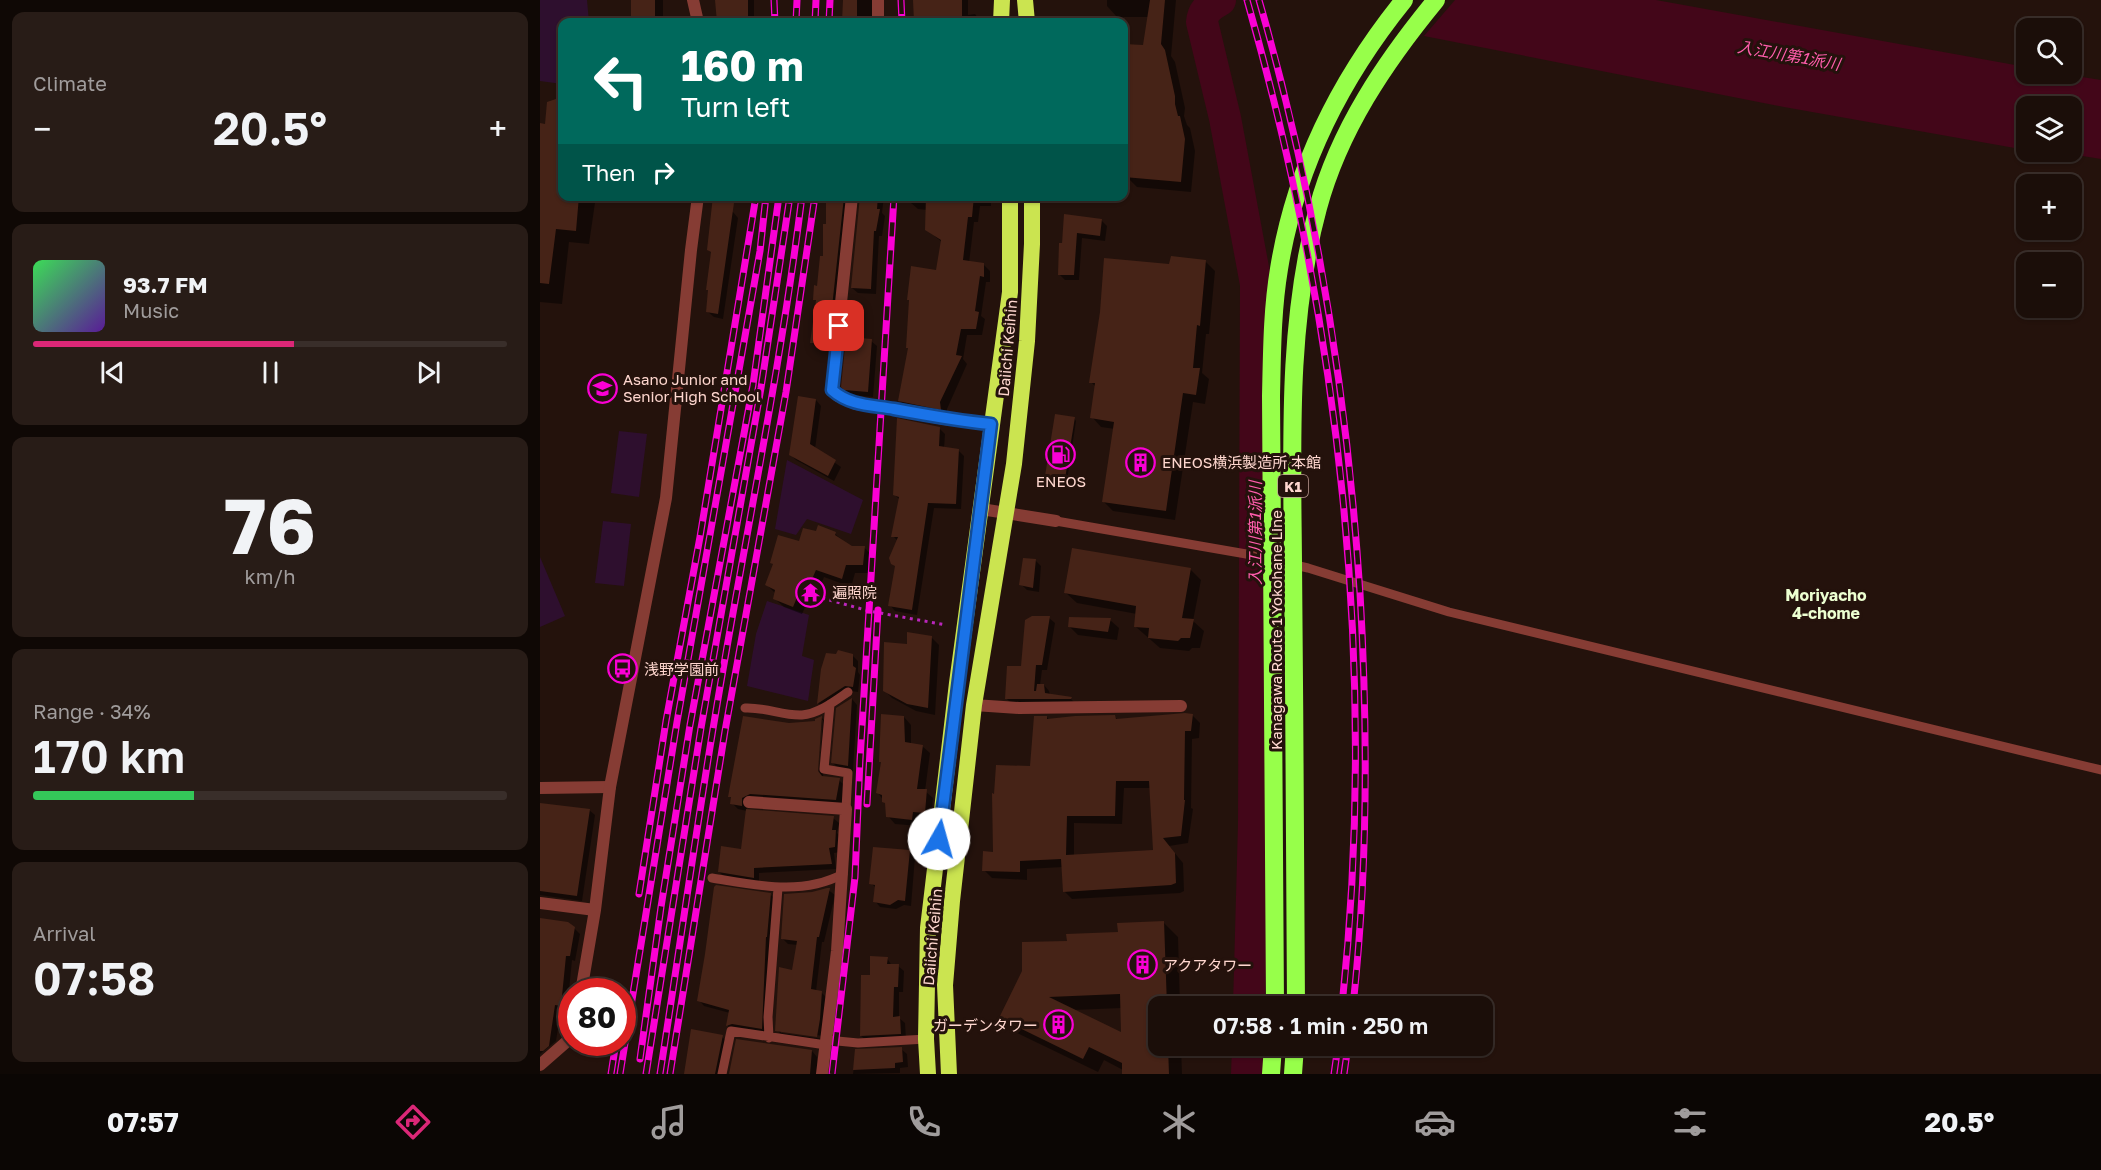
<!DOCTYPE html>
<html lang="en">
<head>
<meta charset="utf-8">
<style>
	body { margin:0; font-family:"Golos Text","Noto Sans JP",sans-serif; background:#281c17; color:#f1f3f6; height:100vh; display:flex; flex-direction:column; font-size:22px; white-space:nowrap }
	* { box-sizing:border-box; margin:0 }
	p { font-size:20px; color:#a09c9c }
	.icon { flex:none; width:33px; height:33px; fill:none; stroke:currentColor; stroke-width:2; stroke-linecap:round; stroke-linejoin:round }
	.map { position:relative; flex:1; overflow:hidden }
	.details { display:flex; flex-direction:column; gap:12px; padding:12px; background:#0f0805; width:540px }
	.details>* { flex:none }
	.banner { position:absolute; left:18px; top:18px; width:570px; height:183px; border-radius:12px; box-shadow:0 2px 4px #0004,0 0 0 2px #392e2a; background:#00695c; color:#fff; overflow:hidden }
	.controls { position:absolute; left:1476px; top:18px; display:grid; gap:12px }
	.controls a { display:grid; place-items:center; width:66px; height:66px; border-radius:12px; background:#1b0e09; box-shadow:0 2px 4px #0004,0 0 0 2px #392e2a; font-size:30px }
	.speed { position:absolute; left:18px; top:978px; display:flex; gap:12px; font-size:30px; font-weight:700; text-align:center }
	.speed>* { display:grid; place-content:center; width:78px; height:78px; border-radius:50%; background:#1b0e09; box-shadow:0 2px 4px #0004,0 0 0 2px #392e2a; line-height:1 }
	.speed .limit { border:9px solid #d22; background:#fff; color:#111 }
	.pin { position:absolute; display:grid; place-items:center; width:51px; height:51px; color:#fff; margin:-26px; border-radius:12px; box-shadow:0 3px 9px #0006 }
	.me { position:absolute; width:66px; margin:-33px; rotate:7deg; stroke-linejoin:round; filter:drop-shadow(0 0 4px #0008) }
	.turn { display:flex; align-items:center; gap:21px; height:126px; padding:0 24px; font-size:27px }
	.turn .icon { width:78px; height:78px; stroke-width:2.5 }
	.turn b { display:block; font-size:42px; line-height:51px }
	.then { display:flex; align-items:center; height:57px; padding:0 24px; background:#0003; gap:12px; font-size:22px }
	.big { font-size:45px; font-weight:600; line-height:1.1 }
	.details .tile { flex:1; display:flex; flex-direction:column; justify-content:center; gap:9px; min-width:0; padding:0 21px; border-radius:12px; background:#281c17 }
	.details .dial { align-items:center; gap:0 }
	.dial b { font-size:78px; line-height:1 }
	.song { display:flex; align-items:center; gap:18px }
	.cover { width:72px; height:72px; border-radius:9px; background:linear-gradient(135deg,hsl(130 70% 55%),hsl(270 70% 35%)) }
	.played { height:6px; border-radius:3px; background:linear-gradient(90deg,#db2777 55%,#392e2a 55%) }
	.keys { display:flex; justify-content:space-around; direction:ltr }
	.heat { display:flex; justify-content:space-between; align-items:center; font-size:33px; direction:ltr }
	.charge { height:9px; border-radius:4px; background:linear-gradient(90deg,#34c759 34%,#392e2a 0) }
	.trip { position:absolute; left:608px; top:996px; width:345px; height:60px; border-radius:12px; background:#1b0e09; box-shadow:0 2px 4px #0004,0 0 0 2px #392e2a; font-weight:600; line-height:60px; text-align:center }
	.menu { display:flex; height:96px; justify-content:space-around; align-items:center; background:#0b0604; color:#a09c9c }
	.menu .icon { width:42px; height:42px }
	.menu .on { color:#db2777 }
	.menu b { font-size:27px; color:#f1f3f6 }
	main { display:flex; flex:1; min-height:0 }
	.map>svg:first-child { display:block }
	.green { fill:#2e0f2e }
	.water { fill:#430619 }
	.shadow { fill:#0007; fill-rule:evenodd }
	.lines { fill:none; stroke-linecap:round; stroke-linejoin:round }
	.river { stroke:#430619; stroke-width:32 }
	.building { fill:#462317; fill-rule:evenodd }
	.path { stroke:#ba26bc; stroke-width:3; stroke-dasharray:3 4.5; stroke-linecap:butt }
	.service { stroke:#863c34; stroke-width:9 }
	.minor { stroke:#863c34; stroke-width:12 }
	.tertiary { stroke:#863c34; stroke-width:12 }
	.trunk { stroke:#cbe450; stroke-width:16 }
	.motorway { stroke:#97ff4a; stroke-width:18 }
	.rail-casing { stroke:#fa00d4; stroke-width:7 }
	.rail { stroke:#24120c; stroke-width:4.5; stroke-dasharray:14; stroke-linecap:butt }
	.route-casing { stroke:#114b97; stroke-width:15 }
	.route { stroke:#1a73e8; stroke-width:10 }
	.labels { text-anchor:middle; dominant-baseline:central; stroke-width:6; stroke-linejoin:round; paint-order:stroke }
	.shield { fill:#24120c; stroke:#bd9c94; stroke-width:1.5 }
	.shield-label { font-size:14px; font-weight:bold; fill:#ffd7cf }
	.street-label { font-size:15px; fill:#ffd7cf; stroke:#24120c }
	.poi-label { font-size:15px; fill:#ffd7cf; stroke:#24120c; text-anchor:start }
	.water-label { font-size:16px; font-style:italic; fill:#ff5dac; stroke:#24120c }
	.neighbourhood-label { font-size:16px; font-weight:bold; fill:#ecffd1; stroke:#24120c }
</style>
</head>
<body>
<main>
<section class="details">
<div class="tile"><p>Climate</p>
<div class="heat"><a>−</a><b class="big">20.5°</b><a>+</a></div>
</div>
<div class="tile">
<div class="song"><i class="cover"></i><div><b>93.7 FM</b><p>Music</p></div></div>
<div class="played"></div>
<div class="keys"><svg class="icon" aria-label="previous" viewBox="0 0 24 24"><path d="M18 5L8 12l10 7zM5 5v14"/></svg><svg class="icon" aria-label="pause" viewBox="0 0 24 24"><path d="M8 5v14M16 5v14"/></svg><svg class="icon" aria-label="next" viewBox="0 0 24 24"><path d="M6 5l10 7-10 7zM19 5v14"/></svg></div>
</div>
<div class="tile dial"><b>76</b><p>km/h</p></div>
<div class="tile"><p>Range · 34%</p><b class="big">170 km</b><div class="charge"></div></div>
<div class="tile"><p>Arrival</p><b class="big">07:58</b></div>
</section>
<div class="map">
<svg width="1561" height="1074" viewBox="0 0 1561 1074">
	<rect width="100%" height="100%" fill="#24120c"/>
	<path class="green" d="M0 0H47L49 22H22V84L0 81Z
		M79 431 107 434 99 497 71 493Z
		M247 460 323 500 311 534 267 519 256 535 235 529Z
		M63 521 91 524 84 586 55 583Z
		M0 557 25 616 0 627Z
		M227 601 269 615 262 656 274 660 268 701 207 686 216 634Z"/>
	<path class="water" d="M915 0H1116L1486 67V74H1523L1561 80V159L1524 153 1510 154 1496 152H1532V106H1486V150L1244 107 884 36Z"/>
	<path class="shadow" d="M92 0H126H123V22H92Z
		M177 0H214V22H178Z
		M304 0H333V22H303Z
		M374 0H428V15L435 14 441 22H374Z
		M567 0H636L631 56 635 62 645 108 644 116 647 125 650 128 655 151 651 192 597 187 586 176 588 149H584V46H605L609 17H577L567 6Z
		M20 95H22V196H56L49 244 29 242 22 304 0 302V125L6 126 20 100Z
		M288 196H312L294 349 277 348 271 342 277 302 275 299 285 258Z
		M322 196H344L342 213 345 216 342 236H339L336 294 318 293 312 288Z
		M372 196H451V206H440L438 222H434L429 263 443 264 450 271V282H446L441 316 445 319 442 335H427L423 359 427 364 407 409V415L366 407 360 401 369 349 367 347 397 272 402 242 387 230V210L378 209 371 203Z
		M173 210 193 212 198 218 183 319 174 317 168 312 173 254 168 250Z
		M525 216 561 220 567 226 565 241 542 238 539 280H525L519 274Z
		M665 261 675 271 669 334H666L662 373 669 379 665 404 653 402 635 520 573 511 564 502 575 429 561 427 552 417 556 387 551 382 630 266Z
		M331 341 337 346 333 397 311 395 302 386Z
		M276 400 281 406 275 449 301 467 294 481 256 460 250 454Z
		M534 418 536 421 527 481 509 478 507 476Z
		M399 428 405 434 404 449 418 450 424 456 421 509 394 508 377 615 355 611 350 605 356 567 358 541 353 536 360 500 355 495Z
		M295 534 311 547H324L332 556 331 573H315L311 587 284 577 273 605 267 603 262 614 244 607 235 599 236 594 227 585 235 566 232 563 260 543Z
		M495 560 501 566 499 592 487 590 481 584Z
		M650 569 661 580 653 621 664 631 660 648H652L649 651 620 648 596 627 597 614 537 603 526 593Z
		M509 618 515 623 507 670H502L500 685H504L509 691 510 695 531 699 536 704H472L466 698Z
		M570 620 579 628 577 640 538 635 529 626Z
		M391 637 399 645 395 715 376 711 352 698 344 690 368 645Z
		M312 655 318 661V672L320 675 318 692 311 691 284 708 278 703 283 670Z
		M312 699 317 705 313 771 298 768 293 763Z
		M652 715 660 723 659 738 652 739 651 808 653 809 648 843 629 846 643 863 644 891 640 893 532 899 524 891 523 867 487 869V880L452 878 444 870 454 853 491 768 507 717 509 720 575 717 578 720ZM584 788H611L615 851 534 856V823L582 824Z
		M364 717 371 725V744L382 746 390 753 385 791 393 798 391 819 380 818 379 826 355 824 348 816 347 805 338 793Z
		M282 718 287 723 283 777 299 780 304 785 302 805 207 803V811L198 809 192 803V799L190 796ZM282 720H283L279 779 276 778Z
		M0 805 49 810 55 815 42 901 0 895Z
		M293 818 299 823 297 833 301 837 300 852 294 853 296 869 219 873V882L185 877 179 872 203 851Z
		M369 851 375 857 371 906 364 905 356 909 340 907 335 901 336 888 331 883Z
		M287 889 295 895 284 942H282L276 991 281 992 287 998 283 1036 241 1030V1033L283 1039 282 1042 243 1036 237 1030 253 972 258 945 248 944 242 938 272 893Z
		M230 894 236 900 227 1033 193 1031 188 1026 190 1013 164 1006 159 1000Z
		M0 919 34 928 40 934 35 961 32 960 27 1011 21 1010 16 1041 0 1054Z
		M624 923 638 937 640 1006H618V1046H641L642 1074H584L583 1070 564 1060 558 1072 475 1032 461 1018 528 942 579 934ZM582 1008V1035L533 1010Z
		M347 958 352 966H358L364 971 363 992H359V1018L365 1023 366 1039 327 1041 321 1036 331 977Z
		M182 1037 188 1042 181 1074H146Z
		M361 1049 367 1054 368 1067 360 1068V1073L313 1074 316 1051Z
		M272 1051 277 1057V1074H190Z"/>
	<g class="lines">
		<path class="river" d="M680 0C670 6 663 10 662 22L685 118 716 284 714 824 709 1006
			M707 1074 708 1046"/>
	</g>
	<path class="building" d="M91 0H115V22H91Z
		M175 0H208V22H177Z
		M303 0H317V22H302Z
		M373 0H422V22H374Z
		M610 0H625L621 44 625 50 635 96V104L638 116H640L645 139 641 182 584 177 587 140H584V44L603 45Z
		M22 97V196H39L36 231 16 229 9 284 0 283V123L5 124 7 102Z
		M173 196H195L178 314 166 312 168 290H166L171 252 167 250Z
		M286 196 304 197 288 344 270 343 276 300H273L274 285 277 286 280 256H283V224H286Z
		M320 196H338L337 209H340L336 231H334L331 289 311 288Z
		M386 196H434L432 217H428L423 260 444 263V277L440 276 435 311 439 312 436 329H421L416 355 422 356 400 402 401 410 358 401 368 348H366L369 300H367L371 266 396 270 401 240 385 230Z
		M524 214 562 219 560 236 537 233 534 275H518L519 243H522Z
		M631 256 666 260 660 326 657 325 653 368H660L656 395 643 393 626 511 562 502 574 422 550 418 555 383H549L560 312 564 258 629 264Z
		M306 337 332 339 328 392 304 390 301 387Z
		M258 396 276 399 270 444 296 460 288 476 249 455Z
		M515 414 535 417 525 479 505 476Z
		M357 418 400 427 399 446 419 449 416 504 388 503 372 610 348 606 355 566 351 564 349 558 358 537H351L359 497 353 495Z
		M278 525 296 532 295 535 312 546H325L323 565H306L302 579 276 570 264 597 258 595 253 607 233 599 235 590 225 585 233 564 230 563 238 535 259 541 263 528 276 531Z
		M532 548 651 568 642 618 654 619 650 638H641L638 641 608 638 609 628 594 627 596 606 524 593Z
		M483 558 496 559 493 588 479 585Z
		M492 616H510L502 665H496L494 691H496L497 684H504L505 693 532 697 531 699H465L467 666H481L485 620Z
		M529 617 571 618 568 632 528 627Z
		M367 632 392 636 388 708 367 704 343 691 344 642 367 644Z
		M298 650 313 654V666L316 668 313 687 305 686 277 704 281 669 286 653 296 654Z
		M312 698 308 766 291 763 296 708Z
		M645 713 653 714 651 731H645L644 800H645L641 836 623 838 635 853 636 883 631 885 523 892 521 859 480 861V872L442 871 443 851 453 852 452 793 454 794 456 765 490 766 494 716H507V719L535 716 575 715 576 719ZM576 781H609L613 850 526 855 527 816H575Z
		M341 714 364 716 365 742 383 745 377 789H387L385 813 373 812 372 820 346 817 345 803 342 802V795L336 793 341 762H339Z
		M203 716 249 723 275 721V719L282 716 278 771 282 776 300 778 296 800 210 794 202 798V806L190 804 191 797H188Z
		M0 803 50 809 37 896 0 891Z
		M206 809 294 816 292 830H296L295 847 289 848 292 864 214 868V878L178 872 181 846 201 849Z
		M333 847 370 850 365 901 358 900 350 905 333 902 335 885 329 884Z
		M176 885 231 893 227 937H226L222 1029 192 1024 186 1026 189 1010 157 1001 165 954 174 887Z
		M287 888H290L279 937H277L271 989 282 991 280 1019 277 1037 235 1031 239 967 252 970 257 941 241 939 244 894 272 892Z
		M0 918 28 922 35 927 30 956H26L21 1006 15 1005 9 1046 3 1051H0Z
		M624 921 627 1006H618V1046H628L629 1074H582V1063L549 1047 543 1059 459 1018 482 971V942L527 941 526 934 578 932 577 923ZM580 994 581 1032 509 997Z
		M330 956 348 957 347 964H359L358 987H354L353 1017 360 1016 361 1034 320 1036 321 975H330Z
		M151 1029 183 1035 175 1074H144Z
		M196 1039 272 1050 270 1074H189Z
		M362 1047 363 1062 355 1063V1068L313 1070 315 1049Z"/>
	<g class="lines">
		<path class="path" d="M275 596 329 611 406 625"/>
		<path class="service" d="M516 521 712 555 768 568 909 612 1561 770
			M290 704 284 769 308 773 306 809
			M205 708C226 707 243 716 262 715 278 714 295 701 308 692
			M172 878C216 885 262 896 303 874
			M229 1038 228 1017 238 888
			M287 1040 318 1043 386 1039
			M182 1074 191 1031 286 1045"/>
		<path class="minor" d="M338 0V22
			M312 196 292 390 298 396 316 404 350 408 404 419 451 424
			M441 509 516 521
			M434 705 479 708 641 706
			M0 788 70 787
			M209 802 306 809 297 951 282 1074"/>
		<path class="tertiary" d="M153 0 158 22
			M0 903 55 910
			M41 992 55 910 70 787 126 498 151 250 158 196
			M0 1065 32 1037"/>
		<path class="trunk" d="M485 0 487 22
			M461 22 462 0
			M388 1074 386 1039 388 928 417 683 470 292V196
			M409 1074 405 985 412 901 434 705 474 464 487 341 492 244V196"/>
		<path class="motorway" d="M735 1006 731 396C732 354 732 311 739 269 755 169 801 78 864 0
			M756 1006C756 858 754 710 753 562 752 444 747 322 778 208 799 130 845 62 896 0
			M731 1074 733 1046
			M753 1074 755 1046"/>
		<defs>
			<path id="rail" d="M234 0 235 22
				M361 0 362 22
				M707 0C800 326 838 669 802 1006
				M719 0C775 194 807 392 820 593 828 731 828 869 813 1006
				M256 22 257 0
				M275 22 276 0
				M289 22 290 0
				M327 804 338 610
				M99 894 126 721 160 537 216 196
				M100 1059 121 907 150 725 213 385 239 196
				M71 1074 76 1042
				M80 1074 137 722 220 251 226 196
				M106 1074 161 728 221 388 250 196
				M120 1074C138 959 154 844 173 729 202 551 240 375 262 196
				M130 1074 185 731 246 392 275 196
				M292 1074 315 877 320 760 354 196
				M794 1074 798 1046
				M804 1074 808 1046"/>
		</defs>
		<use href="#rail" class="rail-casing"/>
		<use href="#rail" class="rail"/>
	</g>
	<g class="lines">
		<defs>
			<path id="route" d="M299 326 292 390C310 406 331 405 354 409 386 415 418 421 451 424L399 839"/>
		</defs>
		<use href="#route" class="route-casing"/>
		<use href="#route" class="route"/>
	</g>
	<defs>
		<symbol id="school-ring" viewBox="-11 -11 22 22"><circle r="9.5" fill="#24120c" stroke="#fa00d4" stroke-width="1.5"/><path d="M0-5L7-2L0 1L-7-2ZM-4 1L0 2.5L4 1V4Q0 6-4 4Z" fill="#fa00d4"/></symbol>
		<symbol id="fuel-ring" viewBox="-11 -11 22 22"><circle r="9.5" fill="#24120c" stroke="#fa00d4" stroke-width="1.5"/><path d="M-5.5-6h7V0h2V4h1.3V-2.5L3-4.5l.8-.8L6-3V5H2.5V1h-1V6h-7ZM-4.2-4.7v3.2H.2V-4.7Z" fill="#fa00d4"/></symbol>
		<symbol id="building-ring" viewBox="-11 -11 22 22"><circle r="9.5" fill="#24120c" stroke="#fa00d4" stroke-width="1.5"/><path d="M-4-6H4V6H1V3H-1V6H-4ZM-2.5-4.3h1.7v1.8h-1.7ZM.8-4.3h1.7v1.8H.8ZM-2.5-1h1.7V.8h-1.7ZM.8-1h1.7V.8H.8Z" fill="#fa00d4"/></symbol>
		<symbol id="temple-ring" viewBox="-11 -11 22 22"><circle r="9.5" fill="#24120c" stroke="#fa00d4" stroke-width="1.5"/><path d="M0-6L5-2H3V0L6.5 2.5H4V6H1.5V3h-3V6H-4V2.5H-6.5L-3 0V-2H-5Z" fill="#fa00d4"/></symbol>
		<symbol id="bus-ring" viewBox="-11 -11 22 22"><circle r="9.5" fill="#24120c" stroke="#fa00d4" stroke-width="1.5"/><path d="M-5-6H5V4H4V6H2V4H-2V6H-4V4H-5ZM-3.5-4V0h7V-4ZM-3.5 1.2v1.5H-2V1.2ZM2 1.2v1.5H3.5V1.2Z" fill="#fa00d4"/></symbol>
	</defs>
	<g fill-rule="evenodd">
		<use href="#school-ring" x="46" y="372" width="33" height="33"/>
		<use href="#fuel-ring" x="504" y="438" width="33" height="33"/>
		<use href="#building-ring" x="584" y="446" width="33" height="33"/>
		<use href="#temple-ring" x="254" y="576" width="33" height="33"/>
		<use href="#bus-ring" x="66" y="652" width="33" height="33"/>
		<use href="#building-ring" x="586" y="948" width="33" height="33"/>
		<use href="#building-ring" x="502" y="1008" width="33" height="33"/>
	</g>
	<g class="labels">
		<rect class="shield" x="738" y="475" width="30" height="22" rx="4.5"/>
		<g class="shield-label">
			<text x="753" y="486">K1</text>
		</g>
		<g class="street-label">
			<text transform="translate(467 348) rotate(-85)">Daiichi Keihin</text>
			<text transform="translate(736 630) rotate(-90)">Kanagawa Route 1 Yokohane Line</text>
			<text transform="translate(392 937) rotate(-85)">Daiichi Keihin</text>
		</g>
		<g class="poi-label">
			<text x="83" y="379">Asano Junior and<tspan x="83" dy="17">Senior High School</tspan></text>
			<text x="622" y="462">ENEOS横浜製造所 本館</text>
			<text x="521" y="481" text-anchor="middle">ENEOS</text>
			<text x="292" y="592">遍照院</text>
			<text x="104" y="669">浅野学園前</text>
			<text x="623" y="965">アクアタワー</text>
			<text x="498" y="1025" text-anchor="end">ガーデンタワー</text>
		</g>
		<g class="water-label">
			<text transform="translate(1249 55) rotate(10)">入江川第1派川</text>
			<text transform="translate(715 533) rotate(-90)">入江川第1派川</text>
		</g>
		<g class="neighbourhood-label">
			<text x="1286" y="595">Moriyacho<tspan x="1286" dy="18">4-chome</tspan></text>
		</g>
	</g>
</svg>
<div class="controls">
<a><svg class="icon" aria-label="search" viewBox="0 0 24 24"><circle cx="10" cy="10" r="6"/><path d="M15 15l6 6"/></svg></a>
<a><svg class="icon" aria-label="layers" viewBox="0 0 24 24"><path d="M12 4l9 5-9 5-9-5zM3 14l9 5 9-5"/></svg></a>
<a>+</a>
<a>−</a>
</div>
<div class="speed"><div class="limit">80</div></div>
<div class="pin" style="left:299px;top:326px;background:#d93025"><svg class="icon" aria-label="arrive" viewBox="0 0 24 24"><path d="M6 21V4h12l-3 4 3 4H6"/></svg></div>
<svg class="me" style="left:399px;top:839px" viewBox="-20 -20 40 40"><circle r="19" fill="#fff"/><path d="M0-13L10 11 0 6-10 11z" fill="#1a73e8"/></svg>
<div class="trip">07:58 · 1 min · 250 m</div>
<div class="banner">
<div class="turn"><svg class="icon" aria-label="left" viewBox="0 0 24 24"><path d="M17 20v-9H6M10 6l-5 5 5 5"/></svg><div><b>160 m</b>Turn left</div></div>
<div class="then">Then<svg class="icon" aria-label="right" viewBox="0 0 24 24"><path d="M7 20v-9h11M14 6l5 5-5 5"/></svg></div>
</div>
</div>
</main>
<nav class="menu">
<b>07:57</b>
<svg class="icon on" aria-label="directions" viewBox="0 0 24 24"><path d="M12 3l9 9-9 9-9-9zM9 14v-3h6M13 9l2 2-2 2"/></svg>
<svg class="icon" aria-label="music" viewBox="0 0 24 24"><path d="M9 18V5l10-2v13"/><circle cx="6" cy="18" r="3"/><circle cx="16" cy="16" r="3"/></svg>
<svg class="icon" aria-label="phone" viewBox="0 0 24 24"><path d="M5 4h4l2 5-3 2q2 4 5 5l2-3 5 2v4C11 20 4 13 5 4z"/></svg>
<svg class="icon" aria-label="climate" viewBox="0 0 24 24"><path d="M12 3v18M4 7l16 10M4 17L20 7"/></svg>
<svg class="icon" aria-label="car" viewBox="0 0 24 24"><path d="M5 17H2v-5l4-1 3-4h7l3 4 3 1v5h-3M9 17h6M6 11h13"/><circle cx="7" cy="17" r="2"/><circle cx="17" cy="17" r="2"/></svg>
<svg class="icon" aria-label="filters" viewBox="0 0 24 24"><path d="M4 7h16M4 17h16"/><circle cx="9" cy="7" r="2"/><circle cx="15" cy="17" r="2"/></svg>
<b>20.5°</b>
</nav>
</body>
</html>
